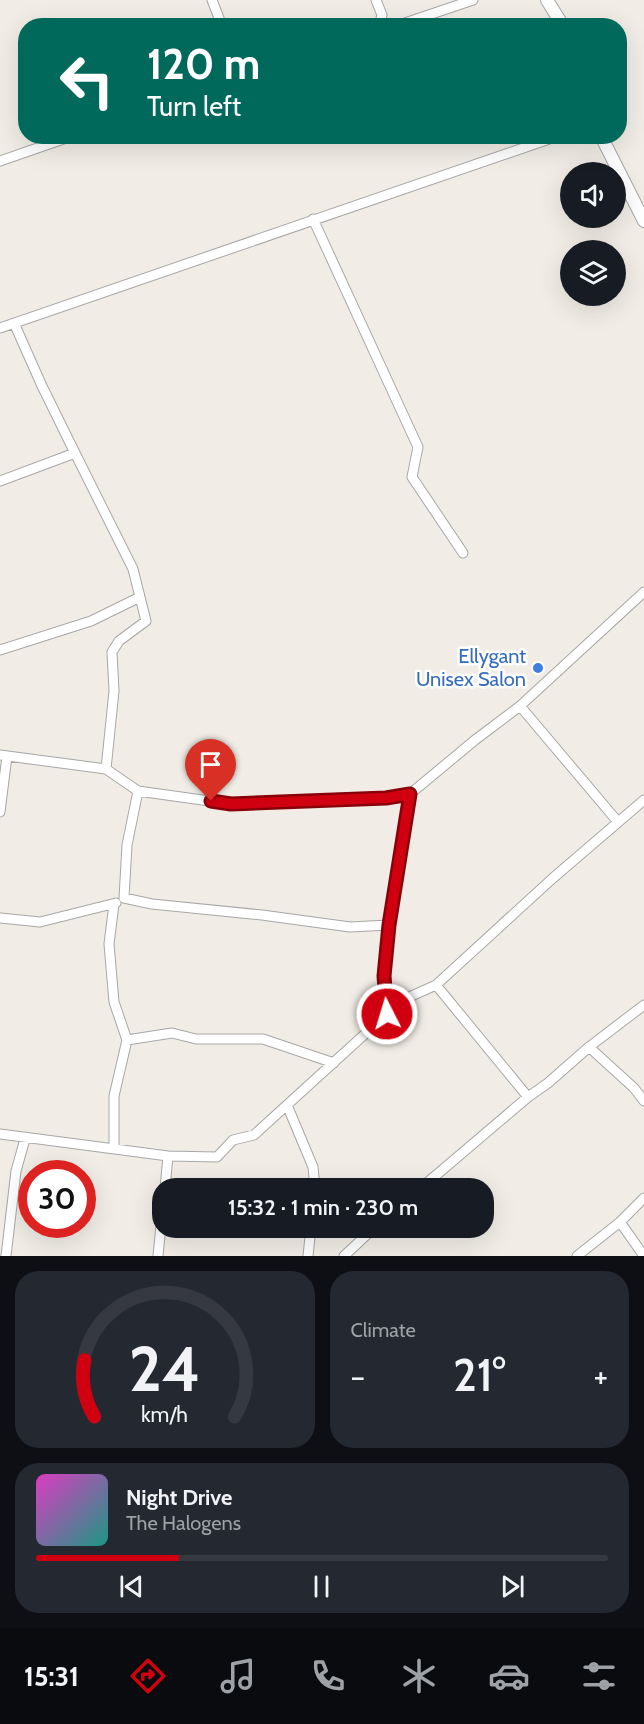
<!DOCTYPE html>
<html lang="en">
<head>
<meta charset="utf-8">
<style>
	body { margin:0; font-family:Cabin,sans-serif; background:#242831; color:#f1f3f6; height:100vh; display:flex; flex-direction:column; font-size:22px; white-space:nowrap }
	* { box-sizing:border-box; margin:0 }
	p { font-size:20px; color:#9ea1a6 }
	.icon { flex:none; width:33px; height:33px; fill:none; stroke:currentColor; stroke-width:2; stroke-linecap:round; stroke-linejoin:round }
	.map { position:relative; height:1256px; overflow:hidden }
	.drawer { display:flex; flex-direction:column; gap:15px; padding:15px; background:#0d0f14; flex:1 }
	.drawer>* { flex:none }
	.guide { position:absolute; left:18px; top:18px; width:609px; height:126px; border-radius:24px; box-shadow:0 6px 24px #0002; background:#00695c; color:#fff; overflow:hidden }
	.buttons { position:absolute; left:560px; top:162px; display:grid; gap:12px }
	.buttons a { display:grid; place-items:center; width:66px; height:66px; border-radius:50%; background:#171b24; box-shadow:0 6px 24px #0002; font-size:30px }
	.speed { position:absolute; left:18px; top:1160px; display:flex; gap:12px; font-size:30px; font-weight:700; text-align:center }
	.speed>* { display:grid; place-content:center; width:78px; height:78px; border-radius:50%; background:#171b24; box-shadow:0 6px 24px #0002; line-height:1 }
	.speed .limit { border:9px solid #d22; background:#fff; color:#111 }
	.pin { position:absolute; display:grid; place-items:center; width:51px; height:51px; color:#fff; margin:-62px -26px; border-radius:50% 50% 50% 0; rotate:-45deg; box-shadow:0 0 6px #0007 }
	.pin .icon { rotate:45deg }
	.me { position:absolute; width:66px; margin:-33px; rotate:355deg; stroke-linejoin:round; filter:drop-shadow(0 0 4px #0008) }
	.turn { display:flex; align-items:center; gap:21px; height:126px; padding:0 30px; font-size:27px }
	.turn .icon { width:78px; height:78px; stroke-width:2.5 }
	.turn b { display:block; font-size:42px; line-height:51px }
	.big { font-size:45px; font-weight:600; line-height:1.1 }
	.drawer .tile { flex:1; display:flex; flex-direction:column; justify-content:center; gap:9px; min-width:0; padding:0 21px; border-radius:24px; background:#242831 }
	.drawer .dial { align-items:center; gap:0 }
	.dial svg { height:156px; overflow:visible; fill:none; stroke:#363941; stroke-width:7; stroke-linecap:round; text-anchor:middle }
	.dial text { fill:#f1f3f6; stroke:none }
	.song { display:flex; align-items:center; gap:18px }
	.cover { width:72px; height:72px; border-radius:9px; background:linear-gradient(135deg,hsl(310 70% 55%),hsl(170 70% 35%)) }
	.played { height:6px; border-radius:3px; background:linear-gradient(90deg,#d10010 25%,#363941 25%) }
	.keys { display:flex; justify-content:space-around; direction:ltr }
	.heat { display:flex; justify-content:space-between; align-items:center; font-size:33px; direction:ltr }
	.drawer .tiles { flex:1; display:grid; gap:15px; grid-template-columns:1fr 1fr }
	.tile:last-child { grid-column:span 2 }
	.trip { position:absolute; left:152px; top:1178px; width:342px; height:60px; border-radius:24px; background:#171b24; box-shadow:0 6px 24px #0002; font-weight:600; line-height:60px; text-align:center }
	.tab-bar { display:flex; height:96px; justify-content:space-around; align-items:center; background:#090b0e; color:#9ea1a6 }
	.tab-bar .icon { width:42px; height:42px }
	.tab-bar .active { color:#d10010 }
	.tab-bar b { font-size:27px; color:#f1f3f6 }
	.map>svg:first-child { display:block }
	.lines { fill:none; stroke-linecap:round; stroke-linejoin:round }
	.minor-casing { stroke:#a7a7a7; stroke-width:11 }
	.tertiary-casing { stroke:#a7a7a7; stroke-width:14 }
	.minor { stroke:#fff; stroke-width:9 }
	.tertiary { stroke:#fff; stroke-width:12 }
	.route-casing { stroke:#88000a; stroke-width:15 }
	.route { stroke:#d10010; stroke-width:10 }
	.shop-dot { fill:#3f7fe0; stroke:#fff; stroke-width:2 }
	.labels { text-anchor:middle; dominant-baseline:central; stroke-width:5; stroke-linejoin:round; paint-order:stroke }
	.shop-label { font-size:20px; fill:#366cbe; stroke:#fff; text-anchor:end }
</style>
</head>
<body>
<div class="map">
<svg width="644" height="1256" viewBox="0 0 644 1256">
	<rect width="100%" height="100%" fill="#f1ede6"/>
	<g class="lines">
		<defs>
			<path id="minor" d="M212 0 222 26
				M376 0 382 15 379 26
				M396 26 473 0
				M0 161 72 136
				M313 219 418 447 412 477 463 553
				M0 328 558 136
				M75 453 133 569 146 621 119 641 112 652 114 691 106 769
				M0 481 75 453 42 386 14 323
				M0 650 91 621 140 597
				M520 706 618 822
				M0 755 106 769 138 791 231 804 386 798 410 794
				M138 791 127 845 124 898 152 904 262 915 350 927 389 925
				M0 812 7 756
				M114 904 109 944 114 1002 127 1040 114 1096V1149
				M0 918 40 922 116 903
				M436 985 528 1097
				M387 1014 384 976 389 925 410 794 475 740 520 706 644 592
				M127 1040 172 1033 196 1039H263L334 1063
				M589 1047 634 1088 644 1101
				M287 1105 313 1167 315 1188
				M0 1134 168 1156 217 1157 233 1140 254 1135 387 1014 407 998 436 985 553 878 644 800
				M165 1188 168 1156
				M421 1188 528 1097 548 1083 589 1047 644 1005
				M620 1222 644 1256
				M6 1256 16 1171 25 1139
				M158 1256 162 1215
				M308 1256 311 1227
				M344 1256 375 1227
				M577 1256 620 1222 644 1198"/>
			<path id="tertiary" d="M547 0 563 26
				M601 136 644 221"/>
		</defs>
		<use href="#minor" class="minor-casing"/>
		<use href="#tertiary" class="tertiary-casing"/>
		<use href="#minor" class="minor"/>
		<use href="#tertiary" class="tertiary"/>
	</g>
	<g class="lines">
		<defs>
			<path id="route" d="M211 801 231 804 386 798 410 794 389 925 384 976 387 1014"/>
		</defs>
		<use href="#route" class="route-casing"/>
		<use href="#route" class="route"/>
	</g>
	<circle class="shop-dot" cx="538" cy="668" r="6"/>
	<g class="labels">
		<g class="shop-label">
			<text x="526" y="656">Ellygant<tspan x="526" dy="23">Unisex Salon</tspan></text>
		</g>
	</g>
</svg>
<div class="buttons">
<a><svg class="icon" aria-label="sound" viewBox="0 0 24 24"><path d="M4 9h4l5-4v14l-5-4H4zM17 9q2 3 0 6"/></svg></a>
<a><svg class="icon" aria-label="layers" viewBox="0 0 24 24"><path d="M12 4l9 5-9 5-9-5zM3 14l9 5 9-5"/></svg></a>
</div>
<div class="speed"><div class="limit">30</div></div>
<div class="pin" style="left:211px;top:801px;background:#d93025"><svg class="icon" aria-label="arrive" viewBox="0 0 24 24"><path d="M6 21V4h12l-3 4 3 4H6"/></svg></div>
<svg class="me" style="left:387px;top:1014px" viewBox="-20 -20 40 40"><circle r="17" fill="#d10010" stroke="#fff" stroke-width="3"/><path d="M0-11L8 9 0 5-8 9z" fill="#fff"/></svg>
<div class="trip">15:32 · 1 min · 230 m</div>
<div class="guide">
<div class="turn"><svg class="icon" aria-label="left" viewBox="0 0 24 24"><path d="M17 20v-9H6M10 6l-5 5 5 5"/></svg><div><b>120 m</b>Turn left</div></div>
</div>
</div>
<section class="drawer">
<div class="tiles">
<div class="tile dial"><svg viewBox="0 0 100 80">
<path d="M14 69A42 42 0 1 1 86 69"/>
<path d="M14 69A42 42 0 0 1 9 40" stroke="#d10010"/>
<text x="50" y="56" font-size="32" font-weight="700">24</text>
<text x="50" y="72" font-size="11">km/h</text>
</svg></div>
<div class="tile"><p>Climate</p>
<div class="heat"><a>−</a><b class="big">21°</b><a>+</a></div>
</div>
<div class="tile">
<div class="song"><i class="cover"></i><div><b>Night Drive</b><p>The Halogens</p></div></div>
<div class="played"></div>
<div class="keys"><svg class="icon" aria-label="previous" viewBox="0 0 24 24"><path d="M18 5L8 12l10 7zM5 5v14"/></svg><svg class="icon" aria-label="pause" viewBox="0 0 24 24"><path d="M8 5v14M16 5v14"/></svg><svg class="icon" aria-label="next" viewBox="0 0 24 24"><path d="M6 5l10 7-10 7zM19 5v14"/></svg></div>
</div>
</div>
</section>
<nav class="tab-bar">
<b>15:31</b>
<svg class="icon active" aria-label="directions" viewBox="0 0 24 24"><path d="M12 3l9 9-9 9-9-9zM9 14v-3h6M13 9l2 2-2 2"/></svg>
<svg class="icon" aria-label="music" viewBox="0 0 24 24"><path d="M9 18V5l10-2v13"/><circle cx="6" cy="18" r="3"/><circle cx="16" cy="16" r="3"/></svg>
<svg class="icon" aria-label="phone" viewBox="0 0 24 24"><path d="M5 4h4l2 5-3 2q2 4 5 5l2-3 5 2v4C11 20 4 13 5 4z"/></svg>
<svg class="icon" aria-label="climate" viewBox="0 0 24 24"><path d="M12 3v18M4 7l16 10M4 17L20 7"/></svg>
<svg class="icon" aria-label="car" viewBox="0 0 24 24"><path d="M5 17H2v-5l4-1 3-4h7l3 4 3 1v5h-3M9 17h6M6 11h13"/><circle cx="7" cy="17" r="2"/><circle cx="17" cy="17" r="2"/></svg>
<svg class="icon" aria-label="filters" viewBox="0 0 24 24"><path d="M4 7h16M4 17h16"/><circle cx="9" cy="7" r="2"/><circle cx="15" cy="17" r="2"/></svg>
</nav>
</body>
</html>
